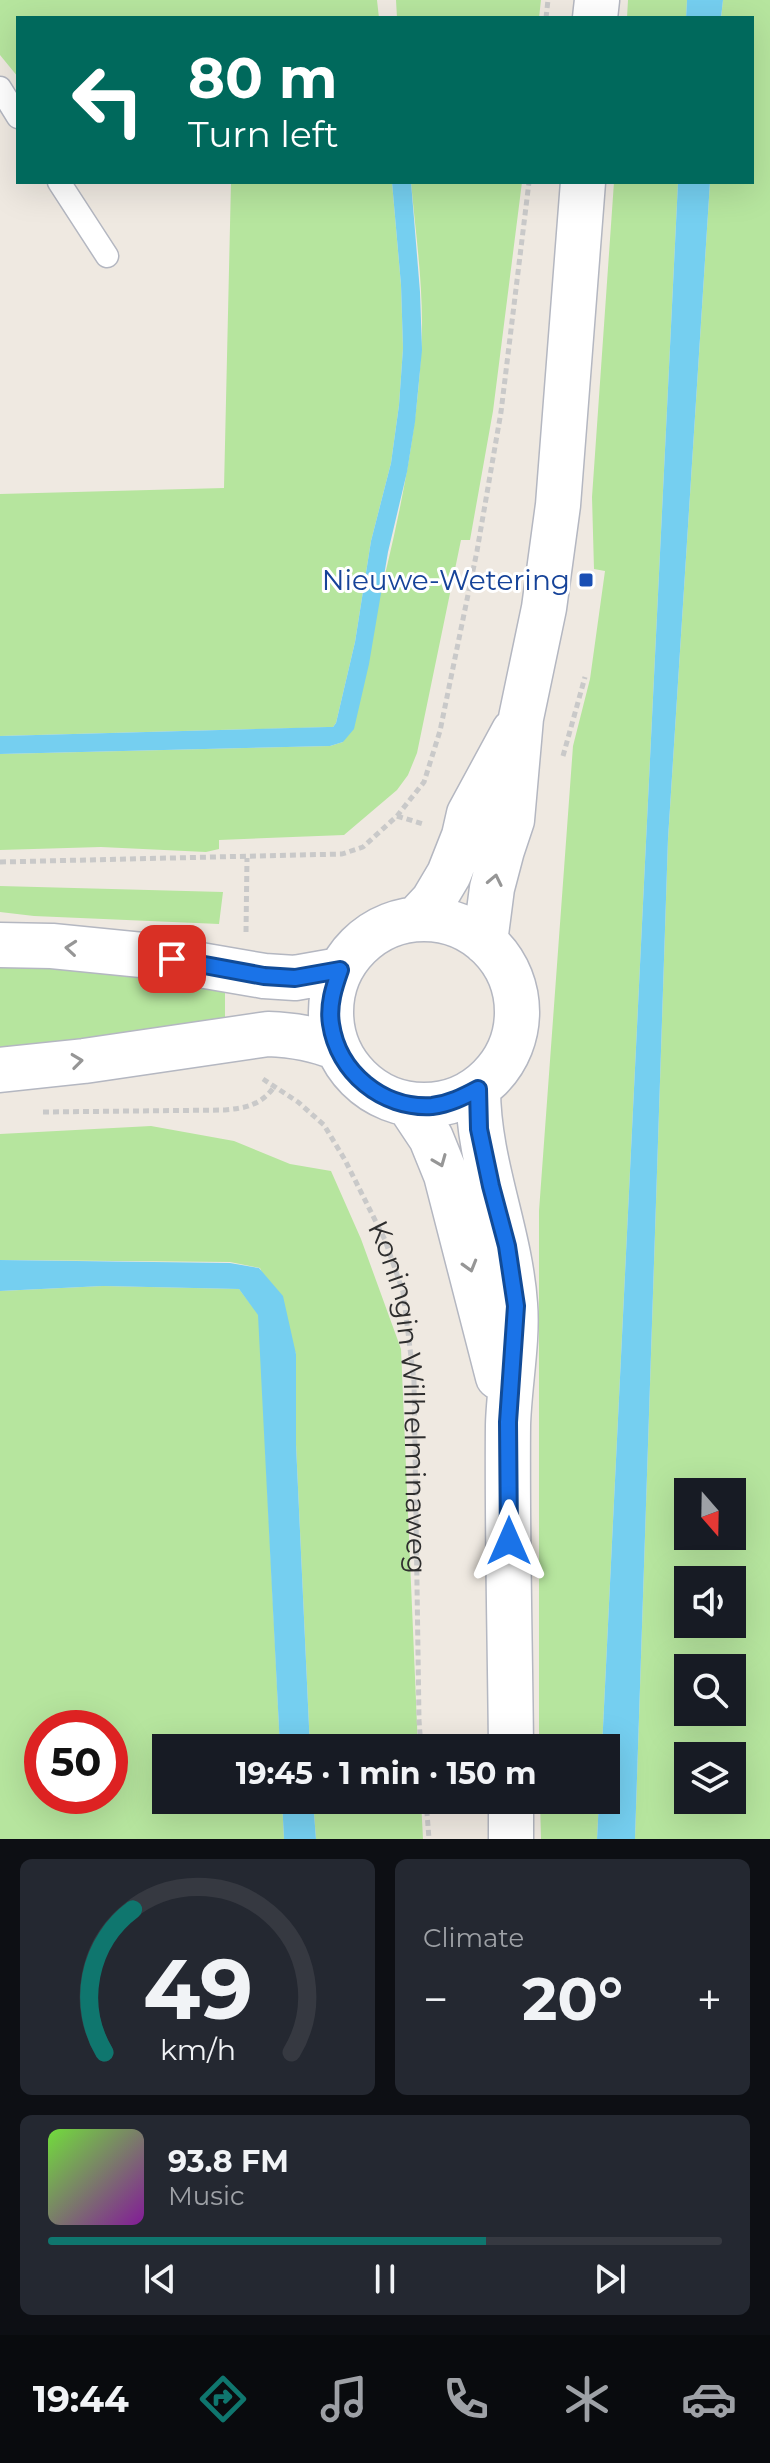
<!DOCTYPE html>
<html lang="en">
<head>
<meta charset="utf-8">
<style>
	body { margin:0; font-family:Montserrat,sans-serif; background:#242831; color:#f1f3f6; height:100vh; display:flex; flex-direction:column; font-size:30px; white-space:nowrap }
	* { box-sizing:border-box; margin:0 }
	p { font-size:26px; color:#9ea1a6 }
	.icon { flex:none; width:44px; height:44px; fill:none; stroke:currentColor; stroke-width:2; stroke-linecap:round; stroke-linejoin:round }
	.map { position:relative; height:1839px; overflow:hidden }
	.side { display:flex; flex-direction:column; gap:20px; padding:20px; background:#0d0f14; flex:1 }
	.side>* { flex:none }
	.top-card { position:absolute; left:16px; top:16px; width:738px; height:168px; border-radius:0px; box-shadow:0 8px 32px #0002; background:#00695c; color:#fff; overflow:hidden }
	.needle { width:52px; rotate:160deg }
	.buttons { position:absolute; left:674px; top:1478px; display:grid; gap:16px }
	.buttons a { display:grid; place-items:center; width:72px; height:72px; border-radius:0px; background:#171b24; box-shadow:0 8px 32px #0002; font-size:40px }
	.speed { position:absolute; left:24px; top:1710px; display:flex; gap:16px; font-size:40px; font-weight:700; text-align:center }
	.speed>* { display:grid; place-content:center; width:104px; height:104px; border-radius:50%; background:#171b24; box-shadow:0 8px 32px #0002; line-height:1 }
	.speed .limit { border:12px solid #d22; background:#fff; color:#111 }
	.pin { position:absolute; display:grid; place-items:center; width:68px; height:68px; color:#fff; margin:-34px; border-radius:16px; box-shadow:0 4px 12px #0006 }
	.me { position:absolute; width:88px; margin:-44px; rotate:0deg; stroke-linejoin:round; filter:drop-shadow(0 0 6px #0008) }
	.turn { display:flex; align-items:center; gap:28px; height:168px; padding:0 40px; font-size:36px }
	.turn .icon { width:104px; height:104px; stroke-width:2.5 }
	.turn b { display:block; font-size:56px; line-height:68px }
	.big { font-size:60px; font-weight:700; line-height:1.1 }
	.side .card { flex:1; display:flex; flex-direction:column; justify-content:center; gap:12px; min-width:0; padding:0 28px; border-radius:12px; background:#242831 }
	.side .dial { align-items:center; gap:0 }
	.dial svg { height:208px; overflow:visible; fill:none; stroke:#363941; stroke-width:7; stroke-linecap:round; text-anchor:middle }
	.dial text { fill:#f1f3f6; stroke:none }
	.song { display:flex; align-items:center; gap:24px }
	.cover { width:96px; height:96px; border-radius:12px; background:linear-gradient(135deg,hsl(100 70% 55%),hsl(290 70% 35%)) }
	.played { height:8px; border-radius:4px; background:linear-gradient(90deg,#0f766e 65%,#363941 65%) }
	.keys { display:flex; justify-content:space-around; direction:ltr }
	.heat { display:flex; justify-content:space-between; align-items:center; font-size:44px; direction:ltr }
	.side .tiles { flex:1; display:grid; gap:20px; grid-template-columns:1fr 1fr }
	.card:last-child { grid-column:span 2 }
	.trip { position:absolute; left:152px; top:1734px; width:468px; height:80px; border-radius:0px; background:#171b24; box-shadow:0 8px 32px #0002; font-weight:700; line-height:80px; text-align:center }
	.dock { display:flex; height:128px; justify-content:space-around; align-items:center; background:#090b0e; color:#9ea1a6 }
	.dock .icon { width:56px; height:56px }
	.dock .current { color:#0f766e }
	.dock b { font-size:36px; color:#f1f3f6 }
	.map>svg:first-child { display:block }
	.green { fill:#b6e59e; fill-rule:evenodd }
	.water { fill:#75cff0 }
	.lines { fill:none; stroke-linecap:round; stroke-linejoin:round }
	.lane-casing { stroke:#b4b7c1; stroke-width:25 }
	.secondary-casing { stroke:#b4b7c1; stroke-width:47 }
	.path { stroke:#c9c9c9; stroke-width:5; stroke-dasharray:6 4; stroke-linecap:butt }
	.lane { stroke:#fff; stroke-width:22 }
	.secondary { stroke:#fff; stroke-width:44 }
	.oneway { stroke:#969696 }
	.route-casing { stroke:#114b97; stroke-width:20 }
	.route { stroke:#1a73e8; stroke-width:14 }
	.transit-dot { fill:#1a4fb4; stroke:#fff; stroke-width:3 }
	.labels { text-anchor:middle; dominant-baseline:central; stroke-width:6; stroke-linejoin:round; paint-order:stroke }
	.transit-label { font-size:28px; fill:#164399; stroke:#fff; text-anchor:end }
	.street-label { font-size:28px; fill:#2e2e2e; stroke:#fff }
</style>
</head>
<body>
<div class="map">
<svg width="770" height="1839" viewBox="0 0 770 1839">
	<rect width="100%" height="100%" fill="#efe9e1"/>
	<path class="green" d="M0 0H377L379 18H18V77L0 55Z
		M396 0H541L539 18H397Z
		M628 0H687L686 18H627Z
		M723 0H770V1839H635L668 839 710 182H752V18H721ZM688 1492H732V1536H688ZM688 1580H732V1624H688ZM688 1668H732V1712H688ZM688 1756H732V1800H688Z
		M231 182H392L401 285 403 348 399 405 391 463 371 541 355 642 336 723 333 727 0 736V494L224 488Z
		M411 182H522L493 411 470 540H461L417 753 408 775 397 790 344 835 219 840V849L206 852 101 847 0 850V754L330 746 343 742C374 614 414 485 421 353 425 296 416 238 411 182Z
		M614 182H678L602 1748H539V1211L573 746 590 679 605 571 594 569 592 497Z
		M0 886 223 892 219 924 34 916 0 912Z
		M0 959 225 983V1025L0 1048Z
		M151 1126 234 1141 290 1164 331 1171 361 1239 401 1349 418 1748H310L296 1444V1354L260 1268 230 1262 0 1260V1134Z
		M103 1286 239 1289 259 1315 280 1748H166V1800H282L284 1839H0V1291ZM42 1728H110V1796H42Z
		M313 1800H421L423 1839H316Z
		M540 1800H599L597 1839H541Z"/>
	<path class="water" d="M687 0H723L721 18H686Z
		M392 182H411L420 292 422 350 415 422 407 472 388 552 369 664 354 729 343 742 330 746 0 754V736L328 727H333L336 723 355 642 371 541 391 463 399 405 403 348 401 285Z
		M678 182H710L668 839 635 1839H597L599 1800H606V1748H602Z
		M0 1260 230 1263 259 1268 283 1296 296 1354V1444L310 1748H280L258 1315 239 1289 103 1286 0 1291Z
		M282 1800H313L316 1839H284Z"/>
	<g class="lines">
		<defs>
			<path id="lane" d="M0 88 18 117
				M59 182 107 256"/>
			<path id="secondary" d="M595 18 597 0
				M419 916 433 901 449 874 464 836 469 814 514 731
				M331 1012a93 93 0 1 1 186 0a93 93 0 1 1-186 0Z
				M485 942 492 888 502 850 512 820 521 718 544 608 558 505 583 182
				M0 945 52 946 142 955 264 976 295 978 340 970
				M0 1070 84 1061 268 1034C293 1035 314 1038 337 1048
				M478 1089C478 1163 510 1231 515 1304 518 1341 509 1387 508 1425 507 1533 510 1641 511 1748
				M409 1105 431 1138 446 1175 498 1377
				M511 1800V1839"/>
		</defs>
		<use href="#lane" class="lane-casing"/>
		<use href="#secondary" class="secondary-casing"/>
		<g class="path">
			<path d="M546 18 548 0"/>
			<path d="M563 756 585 677"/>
			<path d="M397 816 423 824"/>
			<path d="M0 862 342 854 363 847 397 816 424 782 440 731 477 551 501 412 529 182"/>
			<path d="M246 932 247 858"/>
			<path id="s1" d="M263 1079 298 1102 324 1125 345 1160 385 1240 403 1292 414 1381 419 1720 421 1748"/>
			<path d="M43 1112 225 1110C246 1108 261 1105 274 1087"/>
			<path d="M426 1800 429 1839"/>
		</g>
		<use href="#lane" class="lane"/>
		<use href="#secondary" class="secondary"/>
	</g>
	<defs><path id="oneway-chevron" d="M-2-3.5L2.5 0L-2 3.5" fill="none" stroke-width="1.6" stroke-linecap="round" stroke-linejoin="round" transform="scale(2)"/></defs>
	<g class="oneway">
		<use href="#oneway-chevron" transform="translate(495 880) rotate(-78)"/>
		<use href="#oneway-chevron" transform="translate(71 948) rotate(-175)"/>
		<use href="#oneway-chevron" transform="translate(77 1061) rotate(-7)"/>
		<use href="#oneway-chevron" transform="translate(440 1161) rotate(68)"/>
		<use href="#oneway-chevron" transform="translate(470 1266) rotate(74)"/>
	</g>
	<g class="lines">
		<defs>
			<path id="route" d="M172 959 264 976 295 978 340 970C334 987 328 1005 331 1024 338 1072 382 1109 432 1106 449 1104 463 1097 478 1089L479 1129 491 1186 507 1246 516 1306 508 1422 509 1541"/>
		</defs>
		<use href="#route" class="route-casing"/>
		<use href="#route" class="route"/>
	</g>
	<rect class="transit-dot" x="578" y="572" width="16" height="16" rx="4"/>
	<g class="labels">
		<g class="transit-label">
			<text x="570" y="580">Nieuwe-Wetering</text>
		</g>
		<g class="street-label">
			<text stroke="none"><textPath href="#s1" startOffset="366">Koningin Wilhelminaweg</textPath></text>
		</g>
	</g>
</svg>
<div class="buttons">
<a><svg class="needle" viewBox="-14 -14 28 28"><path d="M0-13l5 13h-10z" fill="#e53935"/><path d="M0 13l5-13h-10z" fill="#9ea1a6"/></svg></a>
<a><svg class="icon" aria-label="sound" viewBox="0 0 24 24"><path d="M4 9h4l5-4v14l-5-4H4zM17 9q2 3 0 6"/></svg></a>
<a><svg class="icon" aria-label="search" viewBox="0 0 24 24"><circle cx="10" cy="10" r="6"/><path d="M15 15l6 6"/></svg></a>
<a><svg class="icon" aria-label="layers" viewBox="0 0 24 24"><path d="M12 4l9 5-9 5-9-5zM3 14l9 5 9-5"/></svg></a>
</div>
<div class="speed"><div class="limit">50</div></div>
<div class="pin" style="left:172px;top:959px;background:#d93025"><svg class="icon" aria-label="arrive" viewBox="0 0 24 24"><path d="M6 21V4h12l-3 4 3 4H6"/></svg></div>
<svg class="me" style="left:509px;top:1541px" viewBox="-20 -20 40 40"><path d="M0-17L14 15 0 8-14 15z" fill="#1a73e8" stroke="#fff" stroke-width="4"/></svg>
<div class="trip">19:45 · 1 min · 150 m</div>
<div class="top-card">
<div class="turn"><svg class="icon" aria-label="left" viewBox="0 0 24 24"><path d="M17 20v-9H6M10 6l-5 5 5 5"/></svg><div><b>80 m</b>Turn left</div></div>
</div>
</div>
<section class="side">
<div class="tiles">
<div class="card dial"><svg viewBox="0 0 100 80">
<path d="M14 69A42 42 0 1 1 86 69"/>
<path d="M14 69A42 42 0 0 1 25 14" stroke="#0f766e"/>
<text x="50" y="56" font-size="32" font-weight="700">49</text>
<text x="50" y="72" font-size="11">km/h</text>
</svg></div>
<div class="card"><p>Climate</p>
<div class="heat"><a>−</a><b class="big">20°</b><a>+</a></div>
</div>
<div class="card">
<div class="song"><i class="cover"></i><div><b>93.8 FM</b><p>Music</p></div></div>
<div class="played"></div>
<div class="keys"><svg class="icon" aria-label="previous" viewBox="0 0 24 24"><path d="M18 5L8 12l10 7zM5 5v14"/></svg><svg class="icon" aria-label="pause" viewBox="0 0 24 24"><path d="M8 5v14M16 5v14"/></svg><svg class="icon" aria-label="next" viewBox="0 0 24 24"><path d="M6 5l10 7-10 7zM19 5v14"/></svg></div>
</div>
</div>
</section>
<nav class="dock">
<b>19:44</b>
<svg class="icon current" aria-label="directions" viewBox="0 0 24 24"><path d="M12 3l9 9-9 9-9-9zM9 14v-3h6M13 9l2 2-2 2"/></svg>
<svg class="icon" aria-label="music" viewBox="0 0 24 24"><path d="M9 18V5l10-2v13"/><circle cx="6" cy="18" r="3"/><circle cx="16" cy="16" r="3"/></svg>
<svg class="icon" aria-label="phone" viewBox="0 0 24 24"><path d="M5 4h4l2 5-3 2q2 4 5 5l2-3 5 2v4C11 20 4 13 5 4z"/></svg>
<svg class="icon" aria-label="climate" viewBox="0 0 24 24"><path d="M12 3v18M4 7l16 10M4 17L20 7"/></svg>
<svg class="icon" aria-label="car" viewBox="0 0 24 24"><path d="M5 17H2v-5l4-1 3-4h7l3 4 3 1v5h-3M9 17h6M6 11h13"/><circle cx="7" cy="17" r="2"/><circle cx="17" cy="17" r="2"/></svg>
</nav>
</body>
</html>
